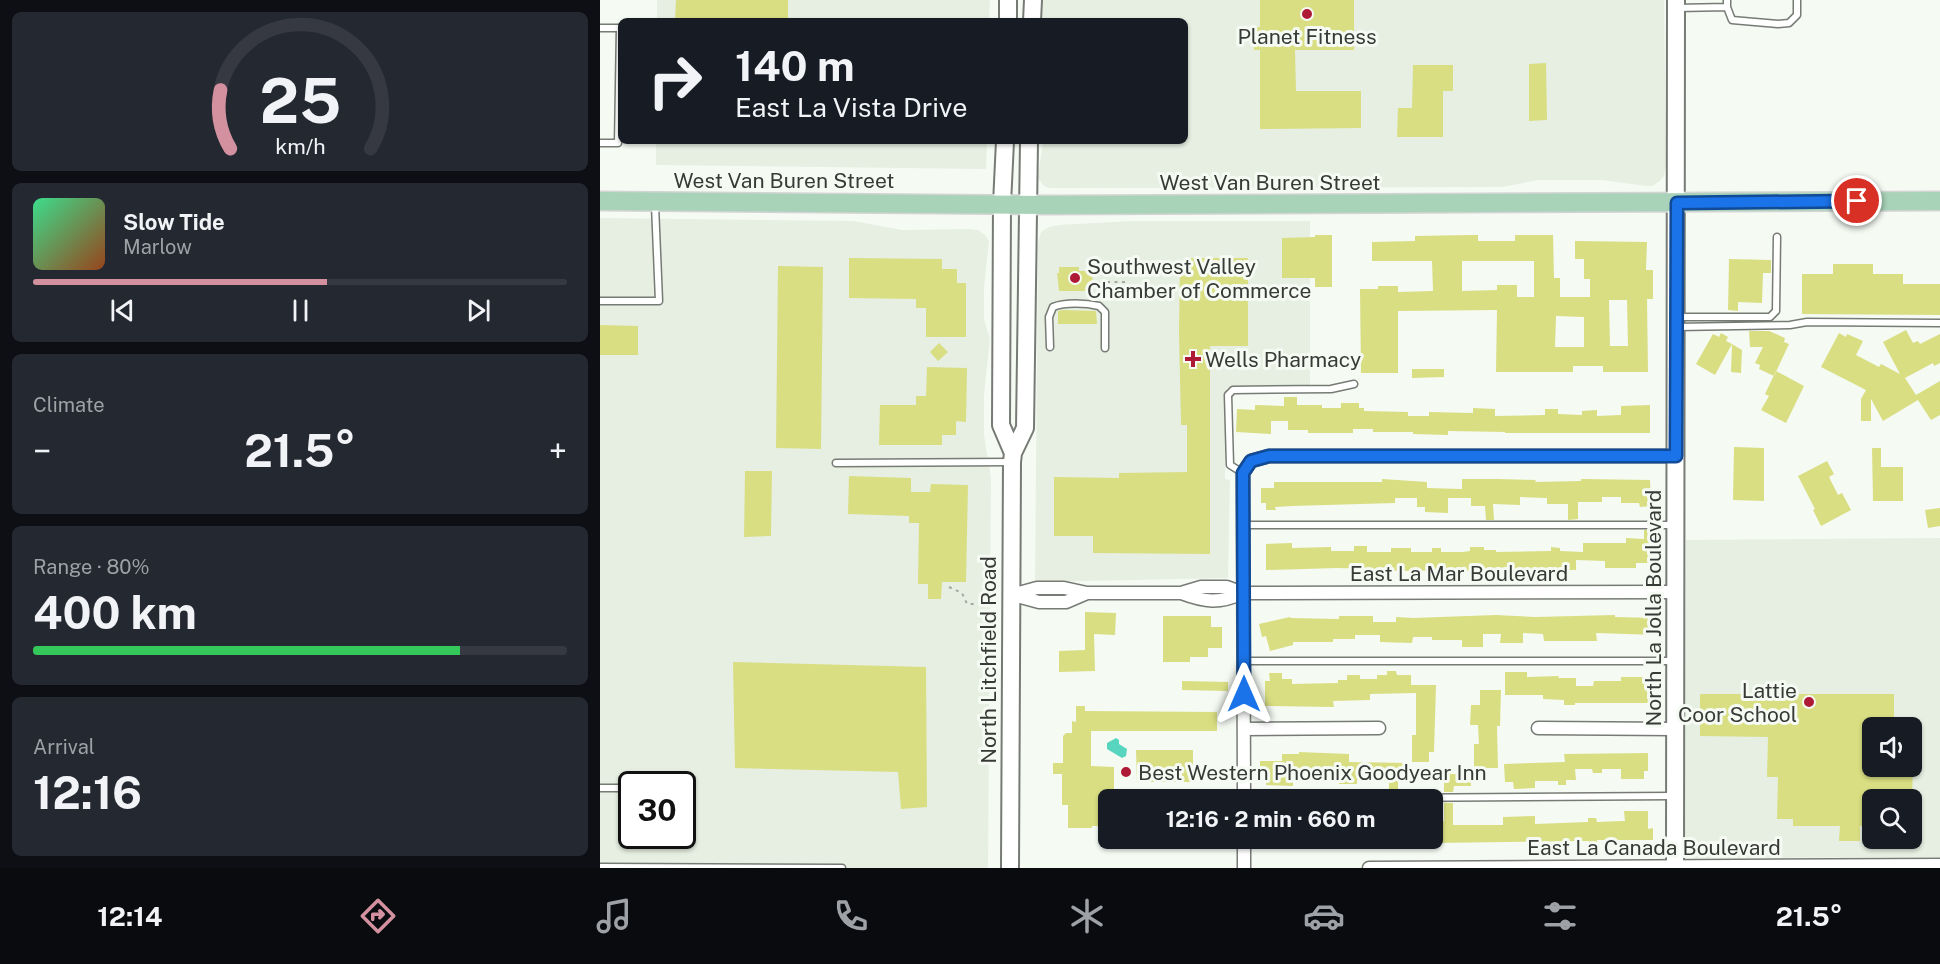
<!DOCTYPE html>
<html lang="en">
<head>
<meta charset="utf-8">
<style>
	body { margin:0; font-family:"Public Sans",sans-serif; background:#242831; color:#f1f3f6; height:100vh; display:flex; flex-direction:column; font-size:22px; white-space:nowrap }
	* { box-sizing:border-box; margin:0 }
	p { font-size:20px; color:#9ea1a6 }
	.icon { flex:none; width:33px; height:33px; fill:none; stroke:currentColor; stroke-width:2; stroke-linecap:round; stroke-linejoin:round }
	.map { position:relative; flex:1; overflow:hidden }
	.details { display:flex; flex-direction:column; gap:12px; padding:12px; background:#0d0f14; width:600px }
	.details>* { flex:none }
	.top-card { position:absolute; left:18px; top:18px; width:570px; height:126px; border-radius:9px; box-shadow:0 2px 4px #0004; background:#171b24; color:#f1f3f6; overflow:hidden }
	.controls { position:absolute; left:1262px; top:717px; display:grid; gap:12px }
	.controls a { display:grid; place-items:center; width:60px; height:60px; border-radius:9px; background:#171b24; box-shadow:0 2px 4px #0004; font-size:30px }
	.speed { position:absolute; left:18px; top:771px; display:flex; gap:12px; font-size:30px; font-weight:700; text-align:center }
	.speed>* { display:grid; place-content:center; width:78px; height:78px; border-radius:50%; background:#171b24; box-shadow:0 2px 4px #0004; line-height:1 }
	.speed .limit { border:3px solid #111; border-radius:9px; background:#fff; color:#111 }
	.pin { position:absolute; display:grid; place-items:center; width:51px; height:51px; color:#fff; margin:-26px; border:3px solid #fff; border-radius:50%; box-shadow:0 2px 6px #0007 }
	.me { position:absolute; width:66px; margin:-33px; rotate:0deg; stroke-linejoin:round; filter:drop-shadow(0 0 4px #0008) }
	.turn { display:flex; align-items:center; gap:21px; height:126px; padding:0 18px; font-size:27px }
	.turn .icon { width:78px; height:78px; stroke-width:2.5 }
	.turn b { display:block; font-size:42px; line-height:51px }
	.big { font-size:45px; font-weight:700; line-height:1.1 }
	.details .card { flex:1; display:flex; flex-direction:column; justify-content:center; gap:9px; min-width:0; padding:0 21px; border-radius:9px; background:#242831 }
	.details .dial { align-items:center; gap:0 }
	.dial svg { height:156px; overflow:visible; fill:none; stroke:#363941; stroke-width:7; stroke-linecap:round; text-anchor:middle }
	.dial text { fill:#f1f3f6; stroke:none }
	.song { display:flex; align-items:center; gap:18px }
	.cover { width:72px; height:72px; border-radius:9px; background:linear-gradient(135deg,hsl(150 70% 55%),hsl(20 70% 35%)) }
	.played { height:6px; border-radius:3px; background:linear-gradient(90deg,#d391a0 55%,#363941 55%) }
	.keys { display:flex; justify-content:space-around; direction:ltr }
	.heat { display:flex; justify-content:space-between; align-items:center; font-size:33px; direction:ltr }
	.charge { height:9px; border-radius:4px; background:linear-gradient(90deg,#34c759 80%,#363941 0) }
	.trip { position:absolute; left:498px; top:789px; width:345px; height:60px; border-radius:9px; background:#171b24; box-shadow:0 2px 4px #0004; font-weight:700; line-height:60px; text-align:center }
	.dock { display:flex; height:96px; justify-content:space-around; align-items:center; background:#090b0e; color:#9ea1a6 }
	.dock .icon { width:42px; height:42px }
	.dock .on { color:#d391a0 }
	.dock b { font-size:27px; color:#f1f3f6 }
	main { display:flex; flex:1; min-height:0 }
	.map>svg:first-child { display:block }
	.built { fill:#e6efe2; fill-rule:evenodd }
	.water { fill:#58d5bf }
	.building { fill:#d9de82; fill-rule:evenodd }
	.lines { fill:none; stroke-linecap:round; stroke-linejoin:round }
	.lane-casing { stroke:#777b75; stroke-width:9 }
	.street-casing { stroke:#777b75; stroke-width:15 }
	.secondary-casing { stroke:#777b75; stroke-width:20 }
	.primary-casing { stroke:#d3d4d3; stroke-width:21 }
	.path { stroke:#a4a7a2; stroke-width:2; stroke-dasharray:3 4.5; stroke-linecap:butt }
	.lane { stroke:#fff; stroke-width:6 }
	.street { stroke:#fff; stroke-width:12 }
	.secondary { stroke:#fff; stroke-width:16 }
	.primary { stroke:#a8d3b9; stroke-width:18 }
	.route-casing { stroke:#114b97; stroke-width:15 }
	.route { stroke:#1a73e8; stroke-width:10 }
	.poi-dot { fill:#ae1936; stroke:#f5faf3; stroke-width:2 }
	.labels { text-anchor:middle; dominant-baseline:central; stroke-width:6; stroke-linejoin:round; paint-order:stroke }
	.poi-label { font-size:21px; fill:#383a37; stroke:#f5faf3; text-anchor:start }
	.street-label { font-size:21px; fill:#383a37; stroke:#f5faf3 }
</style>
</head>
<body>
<main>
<section class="details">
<div class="card dial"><svg viewBox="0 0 100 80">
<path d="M14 69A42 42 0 1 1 86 69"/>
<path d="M14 69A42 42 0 0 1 9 39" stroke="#d391a0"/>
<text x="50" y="56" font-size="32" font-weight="700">25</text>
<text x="50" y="72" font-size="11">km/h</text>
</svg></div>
<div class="card">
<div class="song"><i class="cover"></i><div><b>Slow Tide</b><p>Marlow</p></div></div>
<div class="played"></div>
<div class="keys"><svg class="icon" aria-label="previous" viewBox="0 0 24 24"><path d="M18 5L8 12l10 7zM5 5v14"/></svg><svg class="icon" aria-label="pause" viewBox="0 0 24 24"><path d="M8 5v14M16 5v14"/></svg><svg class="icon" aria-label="next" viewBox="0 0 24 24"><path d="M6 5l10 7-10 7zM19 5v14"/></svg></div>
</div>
<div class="card"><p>Climate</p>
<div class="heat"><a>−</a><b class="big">21.5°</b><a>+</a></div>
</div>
<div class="card"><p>Range · 80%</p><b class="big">400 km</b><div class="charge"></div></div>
<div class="card"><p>Arrival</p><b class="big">12:16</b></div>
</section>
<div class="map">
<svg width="1340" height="868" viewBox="0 0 1340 868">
	<rect width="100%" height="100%" fill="#f5faf3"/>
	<path class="built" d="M57 0H390L389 21H57Z
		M443 0H1064L1066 165 1064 176 1060 181 1052 186H1046L1002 180H939L902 187 450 188 444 186 438 178 443 141H585V21H442Z
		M56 141H387L386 169 56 165Z
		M0 218 253 221 302 230 369 229 378 230 385 235 389 241 384 287V319L390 339 384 394V435L391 478 388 868H0ZM32 784H82V836H32Z
		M532 221H710V386L626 388 625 479 630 480 628 578 435 582 438 243 441 232 449 227 459 225Z
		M1340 538V857L1095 858 1086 853 1084 848 1086 540ZM1272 728H1311V766H1272ZM1272 800H1311V838H1272Z"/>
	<path class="water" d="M516 738 519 740V744L527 749 526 756 522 758 507 749V743Z"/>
	<path class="building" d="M76 0H188V21H75Z
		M660 0H754V50H695L696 91H761V128L660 129V50H654V27H660Z
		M946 63 947 120 929 121V64Z
		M813 65H853V91H843V137H797L798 108H812Z
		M715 235H732V287H715V278H682V238L715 237Z
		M871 235H878V241H915V235H953L954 278H960V297H990V279H984V259H975V241L1047 242 1046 270H1053V299H1047L1048 372H1003V366H973V372H896L897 310 798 311V373H761L760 289H778V286H798V292L833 291 832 261H772V242L815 241V236ZM862 261H934V297H917V285H897V290L862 291ZM1009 300H1027L1028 346H1010ZM956 316 984 317V347H955Z
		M249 258 342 259V269H357V283H366V337H326V308H316V299L249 298Z
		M585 258H648V346H610V554L493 553V536H454V477L519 478V473L587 472V425H581L579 332 580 265H585Z
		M1129 259 1171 260V273H1163L1162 303 1138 302V311L1128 310Z
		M1233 264H1273V274H1303V284H1340V315L1202 314V274H1233Z
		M178 266 223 267 221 449 176 448Z
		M459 267H479V271H492L493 291H459L457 273H459Z
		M463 310 496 311 497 324H458V311Z
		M0 325 38 326V355H0Z
		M1306 330 1313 343 1318 341 1320 344 1340 334V363L1334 366 1333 363 1305 378 1316 395 1340 381V415L1331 420 1318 400 1283 421 1271 399V421H1261V399L1266 390 1221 367 1239 333 1246 337 1247 334 1263 341 1256 355 1279 367 1281 364 1300 374 1283 342Z
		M1149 331H1169L1185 338 1184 342 1189 344 1174 376 1159 369 1160 365 1155 363 1163 347H1150Z
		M1121 333 1128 337 1126 341 1132 344 1115 375 1096 364 1113 334 1119 337Z
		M339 343 348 352 338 361 330 352Z
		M1132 344 1142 350 1141 373 1131 372Z
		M327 367 367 368 366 422 356 421V435H342V445H279L280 405H316V396H326Z
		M812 369H844V377L812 378Z
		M1176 371 1204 386 1186 423 1161 410 1169 396 1165 394Z
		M684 397H697V405H722V408H741V403H759V408H764V411L808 412V416H829V412L873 413V408L895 409V416L945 415V409H958V414L982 415V411L997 410V416L1021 415V406L1050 405V433H905V432L848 431V435L813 434V432H773V429H753V433H708V430H688V421H671V434L636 432 637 409 655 410V405L684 406Z
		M1134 447 1164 448V501L1133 500Z
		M1272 448H1281V467H1303V501H1273Z
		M1227 461 1234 474 1229 477 1238 495 1242 493 1251 510 1221 526 1213 510 1215 509 1198 476Z
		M145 471H172L171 536 144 537Z
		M249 476 311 478V492H330L331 484 368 485 366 582H342L341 599H328V584H318L319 523H309V516L248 514Z
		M782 479 827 482V488L862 489V479H896L936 480 935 482 981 481V479L1050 480 1051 506 1040 507 1039 503H1021V497H1002V502H978V519L968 520V504H947V498L920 497V505L893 504 894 520H886L885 506H871V498H848V513L825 512V507H817V498H795V503L692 506 675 507 676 510H666V503H661V488H674V482H782Z
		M1340 508V526L1328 528 1325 510Z
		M1044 530H1053L1052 556H1050V563H1036V568H1005V561L976 560V570L778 571V569L737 568 666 570V544L692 543V548L731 547V551H754V546H767V552H791V548H811V552H832V548H841V552H863L870 551V547H884V550H896V552L951 551V547L960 548V551L983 552V543H1026V538L1044 539Z
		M485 612 516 613 515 635 494 634 495 671 459 672V651L485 650Z
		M896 615 935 617 1015 615V617L1057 618V635L996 633 997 641H944L943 634 923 633V643H900L901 634H883V647H862V640H832V637H813L812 643 780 642V635H755V639H733V642H693V645L670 651 666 636 662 637 659 624 690 617 691 618 739 619V616H773V622H796V617L813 618Z
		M563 616H611V627H622V648H608V657H590V662H563Z
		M133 662 326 667 327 807 301 809 298 772 135 768Z
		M787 671H796L797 675H811V685H836L834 752H829V762H812V735H816V693L770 694V700L733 701 734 707 665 706V681H670L669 673H682V679H692V684L738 683V680H747V675H760V679H777V675H787Z
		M905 672H927V677L959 676 958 678H976V686H993L994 681H1021V677H1051L1052 703H975V705H964V700L943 699V695H905Z
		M582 681 628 682V691L582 690Z
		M880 690H901L900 726H897L898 768H874V744H879L878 725H870L871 705H880Z
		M1100 694H1294V728H1272V766H1313L1312 800H1272V826H1260V841H1239L1240 826H1193V819H1177L1178 777H1167L1168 737 1100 736Z
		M476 706H485V711L617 712V731H491V766L514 767V800H508V826H492V828H468V805H462V774H453V763H463V736L466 733H472V721L476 722Z
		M536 750H593V782H537Z
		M699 752 749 754V762L809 763V782L798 781V792H789V781H778V779L757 780V784H739V771H718V775L693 774V786L666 785V780H660V761H682V754H699Z
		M1048 753V771H1044V779H1021V769H1002V773H993L992 769H975L976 780H966V785H958V781H935V788L914 789 913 782H905L904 764 965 762 964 754Z
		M862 769H871V786H854L853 792H844V774H862Z
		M844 803H853V825H903V817L935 816V824L988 822V818H996L997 822 1022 821H1025L1024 811H1048V829L1053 828V840H997V846H989V841L832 843V820L844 821Z"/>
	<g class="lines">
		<defs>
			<path id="lane" d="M1127 0V7L1132 20 1178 24 1189 23 1197 15V0
				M1077 8 1127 7
				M0 28H20L18 143H0
				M0 301H59L55 205
				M1076 317H1170L1176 311 1177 237
				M1077 327 1190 325 1207 322 1340 323
				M450 347 449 317 453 307C465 302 486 303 499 306L505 312V348
				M236 463 412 462
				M643 473 630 465 628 395 633 390 731 389 754 384
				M643 525H1075
				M644 661H1075
				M0 788H32
				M644 799 1073 796
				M0 867 242 868"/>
			<path id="street" d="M581 593C605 602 619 604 643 593
				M411 595 437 588H464L487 593H581L601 587H627L643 593 1076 592
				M413 595 439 602H466L487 593
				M938 728 1075 729
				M644 729 779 728
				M644 800 643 473 651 461 669 456H1076
				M644 868V838
				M769 868 1340 865"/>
			<path id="secondary" d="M408 21V0
				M432 21 433 0
				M405 141 402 204 401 425 413 453
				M410 868 412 462 413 453 425 428 429 141
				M1075 868 1076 0"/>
			<path id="primary" d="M0 201 448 205 1340 201"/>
		</defs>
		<use href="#lane" class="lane-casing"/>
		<use href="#street" class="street-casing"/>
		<use href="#secondary" class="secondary-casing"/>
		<use href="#primary" class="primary-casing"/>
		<path class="path" d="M492 282H528
			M349 587 362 593 367 604H382"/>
		<use href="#lane" class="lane"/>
		<use href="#street" class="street"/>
		<use href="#secondary" class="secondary"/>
		<use href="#primary" class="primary"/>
	</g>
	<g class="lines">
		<defs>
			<path id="route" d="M644 694 643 473 651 461 669 456H1076L1077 203 1257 201"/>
		</defs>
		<use href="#route" class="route-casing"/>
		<use href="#route" class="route"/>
	</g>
	<g class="poi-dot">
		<circle cx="707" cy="14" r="6"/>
		<circle cx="475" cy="278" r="6"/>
		<path d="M590 350h6v6h6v6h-6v6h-6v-6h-6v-6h6z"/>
		<circle cx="1209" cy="702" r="6"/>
		<circle cx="526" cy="772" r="6"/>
	</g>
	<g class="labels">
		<g class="poi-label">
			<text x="707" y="36" text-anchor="middle">Planet Fitness</text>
			<text x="487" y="266">Southwest Valley<tspan x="487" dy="24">Chamber of Commerce</tspan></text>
			<text x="605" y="359">Wells Pharmacy</text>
			<text x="1197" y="690" text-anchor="end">Lattie<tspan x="1197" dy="24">Coor School</tspan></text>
			<text x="538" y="772">Best Western Phoenix Goodyear Inn</text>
		</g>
		<g class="street-label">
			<text x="184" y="180">West Van Buren Street</text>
			<text x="670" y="182">West Van Buren Street</text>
			<text x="859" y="573">East La Mar Boulevard</text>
			<text transform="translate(1053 608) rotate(-90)">North La Jolla Boulevard</text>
			<text transform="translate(388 660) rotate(-90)">North Litchfield Road</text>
			<text x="1054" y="847">East La Canada Boulevard</text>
		</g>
	</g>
</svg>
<div class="controls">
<a><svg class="icon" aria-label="sound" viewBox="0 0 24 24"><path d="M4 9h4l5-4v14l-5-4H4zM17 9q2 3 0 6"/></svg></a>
<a><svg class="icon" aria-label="search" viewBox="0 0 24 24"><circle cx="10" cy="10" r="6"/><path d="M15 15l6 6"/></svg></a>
</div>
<div class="speed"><div class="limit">30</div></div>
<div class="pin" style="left:1257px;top:201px;background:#d93025"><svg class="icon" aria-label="arrive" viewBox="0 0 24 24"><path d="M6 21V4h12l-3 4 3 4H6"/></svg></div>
<svg class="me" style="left:644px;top:694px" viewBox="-20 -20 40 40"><path d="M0-17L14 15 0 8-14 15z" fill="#1a73e8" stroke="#fff" stroke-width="4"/></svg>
<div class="trip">12:16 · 2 min · 660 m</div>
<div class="top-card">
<div class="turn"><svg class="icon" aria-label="right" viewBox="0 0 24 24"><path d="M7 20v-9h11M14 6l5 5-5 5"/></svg><div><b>140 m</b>East La Vista Drive</div></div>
</div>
</div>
</main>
<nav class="dock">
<b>12:14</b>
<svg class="icon on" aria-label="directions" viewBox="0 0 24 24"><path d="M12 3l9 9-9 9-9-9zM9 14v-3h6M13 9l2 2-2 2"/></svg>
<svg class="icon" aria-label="music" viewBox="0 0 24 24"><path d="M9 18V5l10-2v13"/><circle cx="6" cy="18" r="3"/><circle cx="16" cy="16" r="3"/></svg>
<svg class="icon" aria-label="phone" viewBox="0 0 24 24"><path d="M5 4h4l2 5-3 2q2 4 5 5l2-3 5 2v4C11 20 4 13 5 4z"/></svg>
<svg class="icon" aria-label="climate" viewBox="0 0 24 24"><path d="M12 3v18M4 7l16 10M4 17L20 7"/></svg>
<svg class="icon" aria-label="car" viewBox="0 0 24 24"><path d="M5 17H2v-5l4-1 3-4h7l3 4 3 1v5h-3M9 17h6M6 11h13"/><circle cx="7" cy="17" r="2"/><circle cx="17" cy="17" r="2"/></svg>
<svg class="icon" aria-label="filters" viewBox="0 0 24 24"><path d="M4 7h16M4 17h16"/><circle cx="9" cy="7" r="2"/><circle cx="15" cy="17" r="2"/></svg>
<b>21.5°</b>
</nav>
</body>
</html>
